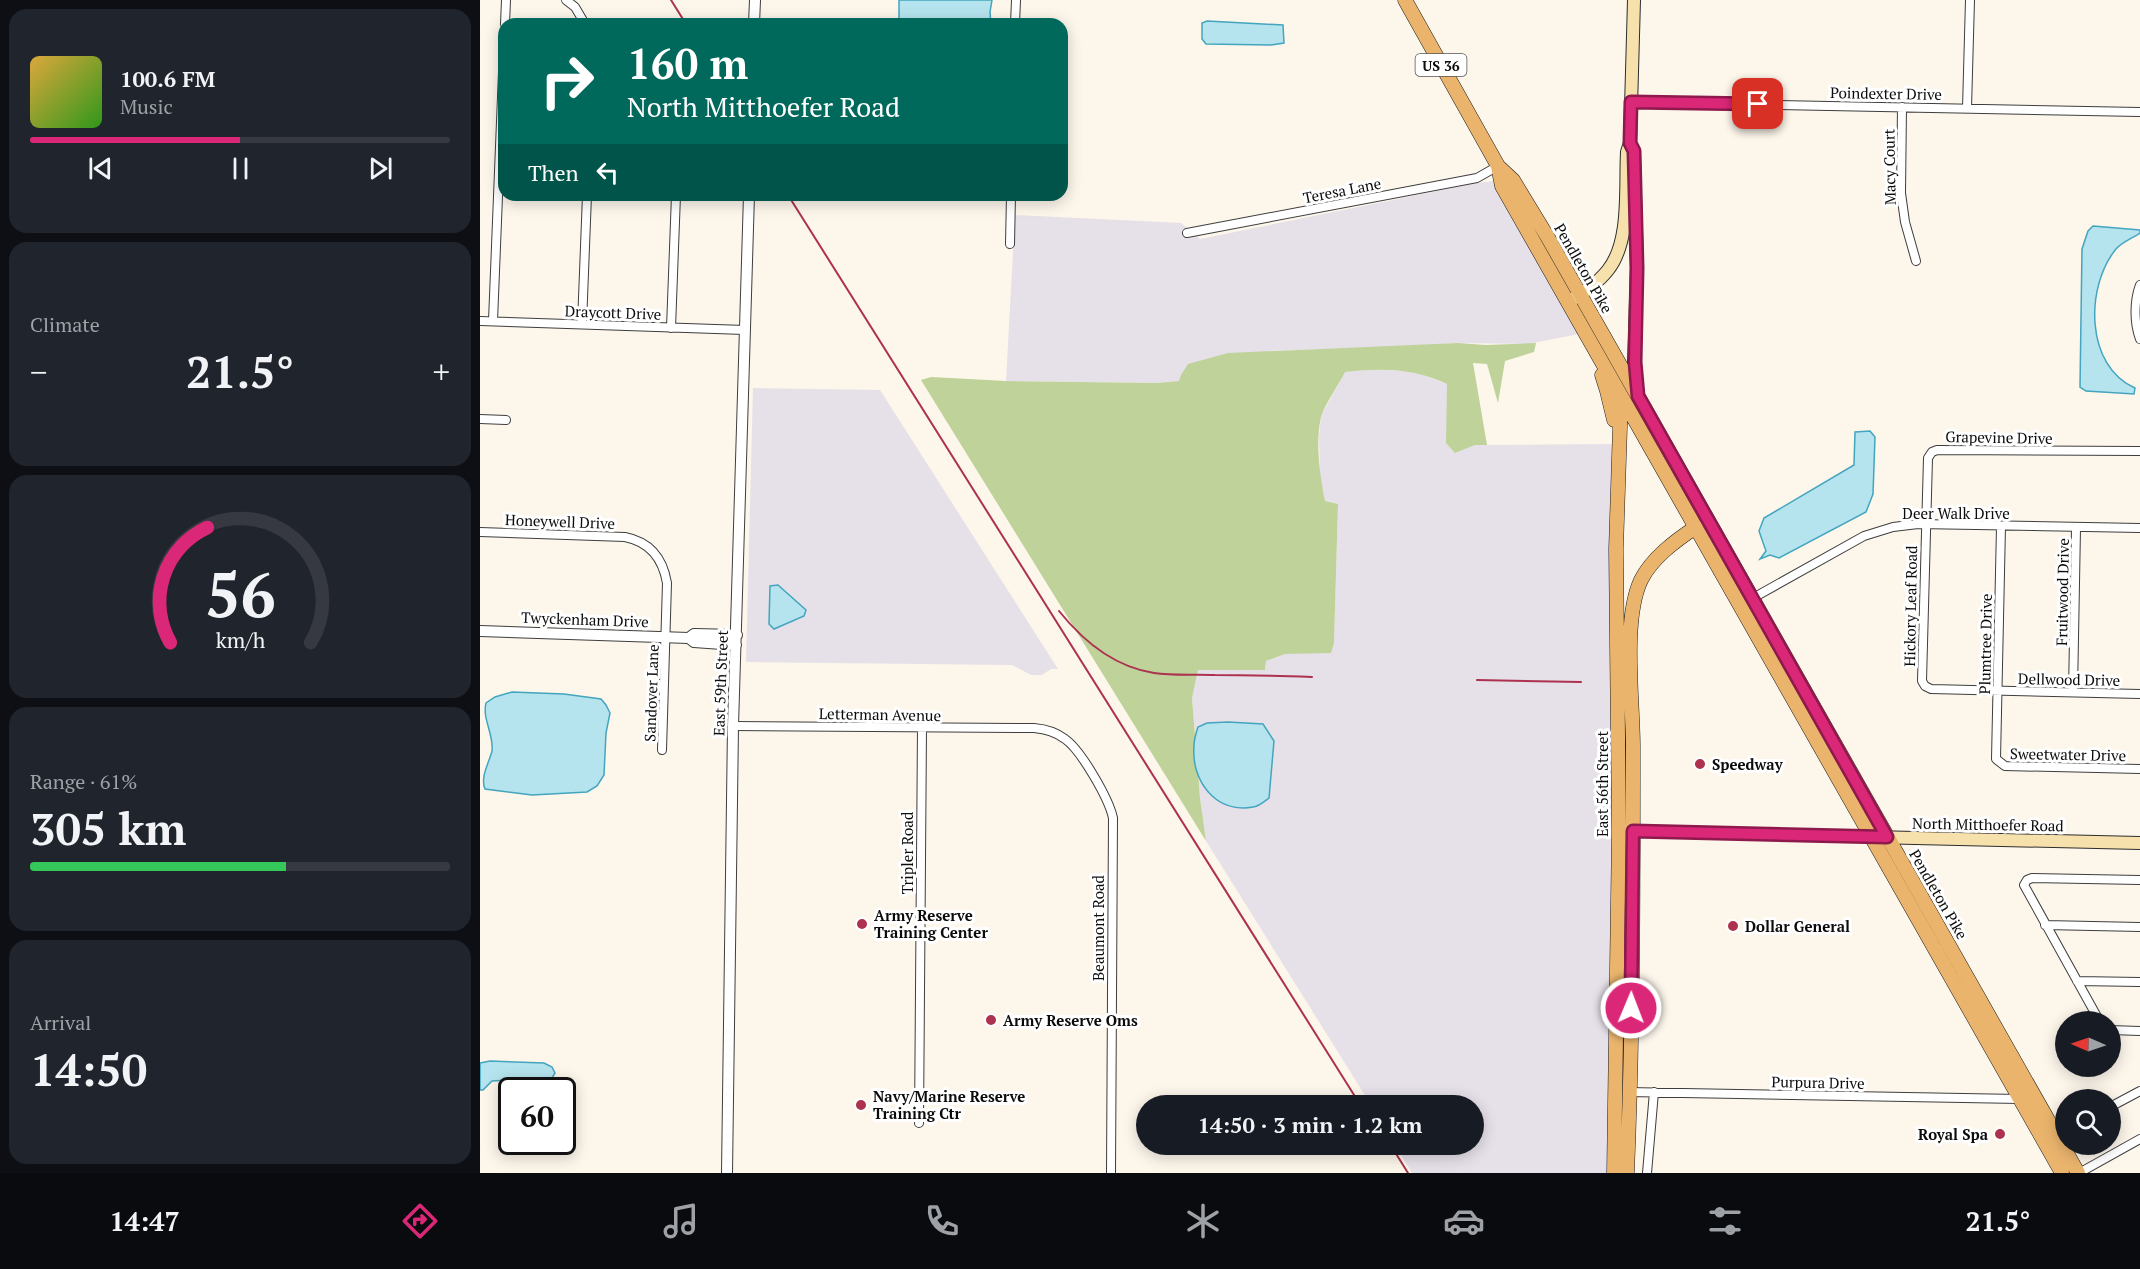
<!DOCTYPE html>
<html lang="en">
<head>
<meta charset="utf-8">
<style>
	body { margin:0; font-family:"PT Serif",serif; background:#20242c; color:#f1f3f6; height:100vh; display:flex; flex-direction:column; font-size:22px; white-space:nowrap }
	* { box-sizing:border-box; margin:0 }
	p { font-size:20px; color:#9ea1a6 }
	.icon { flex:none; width:33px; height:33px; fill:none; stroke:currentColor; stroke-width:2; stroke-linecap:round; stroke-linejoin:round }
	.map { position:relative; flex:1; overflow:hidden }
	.sheet { display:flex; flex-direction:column; gap:9px; padding:9px; background:#0d0f14; width:480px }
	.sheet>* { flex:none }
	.banner { position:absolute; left:18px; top:18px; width:570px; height:183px; border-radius:18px; box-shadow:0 3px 15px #0003; background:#00695c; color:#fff; overflow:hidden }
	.needle { width:39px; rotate:272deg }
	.controls { position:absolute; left:1575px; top:1011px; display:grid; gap:12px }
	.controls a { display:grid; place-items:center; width:66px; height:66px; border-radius:50%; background:#171b24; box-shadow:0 3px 15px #0003; font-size:30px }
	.speed { position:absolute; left:18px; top:1077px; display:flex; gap:12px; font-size:30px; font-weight:700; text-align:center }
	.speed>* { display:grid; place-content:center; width:78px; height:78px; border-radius:50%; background:#171b24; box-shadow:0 3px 15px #0003; line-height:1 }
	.speed .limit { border:3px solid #111; border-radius:9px; background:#fff; color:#111 }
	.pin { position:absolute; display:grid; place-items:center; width:51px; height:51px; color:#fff; margin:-26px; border-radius:12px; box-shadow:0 3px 9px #0006 }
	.me { position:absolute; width:66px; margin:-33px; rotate:1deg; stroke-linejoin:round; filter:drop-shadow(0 0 4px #0008) }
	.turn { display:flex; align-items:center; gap:21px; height:126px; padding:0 30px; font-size:27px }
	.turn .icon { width:78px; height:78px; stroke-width:2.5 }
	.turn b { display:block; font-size:42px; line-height:51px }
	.then { display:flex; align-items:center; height:57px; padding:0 30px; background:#0003; gap:12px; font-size:22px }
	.big { font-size:45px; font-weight:800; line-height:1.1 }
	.sheet .tile { flex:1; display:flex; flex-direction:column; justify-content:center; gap:9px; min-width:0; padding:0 21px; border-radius:18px; background:#20242c }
	.sheet .dial { align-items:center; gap:0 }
	.dial svg { height:156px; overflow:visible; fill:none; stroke:#363941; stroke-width:7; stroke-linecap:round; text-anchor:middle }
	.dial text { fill:#f1f3f6; stroke:none }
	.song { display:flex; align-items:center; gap:18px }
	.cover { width:72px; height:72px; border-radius:9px; background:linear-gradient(135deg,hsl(40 70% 55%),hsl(110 70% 35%)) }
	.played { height:6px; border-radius:3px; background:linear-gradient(90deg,#db2777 50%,#363941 50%) }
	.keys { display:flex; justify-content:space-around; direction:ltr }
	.heat { display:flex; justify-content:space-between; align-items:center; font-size:33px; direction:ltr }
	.charge { height:9px; border-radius:4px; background:linear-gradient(90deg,#34c759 61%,#363941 0) }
	.trip { position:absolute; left:656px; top:1095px; width:348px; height:60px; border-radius:30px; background:#171b24; box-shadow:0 3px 15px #0003; font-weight:800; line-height:60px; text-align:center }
	.tab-bar { display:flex; height:96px; justify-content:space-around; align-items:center; background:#090b0e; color:#9ea1a6 }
	.tab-bar .icon { width:42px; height:42px }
	.tab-bar .selected { color:#db2777 }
	.tab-bar b { font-size:27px; color:#f1f3f6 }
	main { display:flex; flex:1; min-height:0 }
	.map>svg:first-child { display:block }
	.industrial { fill:#e6e0e9 }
	.forest { fill:#bed299 }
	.water { fill:#b5e4ef; stroke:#43a5be; stroke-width:1.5 }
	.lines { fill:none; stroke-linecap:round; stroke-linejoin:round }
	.minor-casing { stroke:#3e3e3e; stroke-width:10 }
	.tertiary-casing { stroke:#3e3e3e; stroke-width:12 }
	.secondary-casing { stroke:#2d2d2d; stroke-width:14 }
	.primary-casing { stroke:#1c1c1c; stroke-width:15 }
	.minor { stroke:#fff; stroke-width:8 }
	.tertiary { stroke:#fff; stroke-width:10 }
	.secondary { stroke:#f6e0ac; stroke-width:12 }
	.primary { stroke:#eab46d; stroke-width:14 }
	.rail { stroke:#ac324f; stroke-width:2 }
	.route-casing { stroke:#8e194d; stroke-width:15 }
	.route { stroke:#db2777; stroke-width:10 }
	.poi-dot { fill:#ac324f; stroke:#fff; stroke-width:2 }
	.labels { text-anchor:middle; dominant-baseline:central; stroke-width:6; stroke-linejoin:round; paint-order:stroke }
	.shield { fill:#fff; stroke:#545454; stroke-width:1.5 }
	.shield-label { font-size:14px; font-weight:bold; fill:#0b0b0b }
	.street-label { font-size:15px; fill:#0b0b0b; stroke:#fff }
	.poi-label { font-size:15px; font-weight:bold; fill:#0b0b0b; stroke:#fff; text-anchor:start }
</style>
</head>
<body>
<main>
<section class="sheet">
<div class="tile">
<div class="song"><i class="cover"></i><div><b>100.6 FM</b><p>Music</p></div></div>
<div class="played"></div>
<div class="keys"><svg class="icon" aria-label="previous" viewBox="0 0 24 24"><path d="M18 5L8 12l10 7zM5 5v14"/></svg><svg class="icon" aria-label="pause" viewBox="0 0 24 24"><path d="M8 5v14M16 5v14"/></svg><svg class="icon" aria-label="next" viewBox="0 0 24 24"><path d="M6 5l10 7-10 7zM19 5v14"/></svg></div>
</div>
<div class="tile"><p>Climate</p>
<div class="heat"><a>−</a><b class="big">21.5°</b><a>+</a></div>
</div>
<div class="tile dial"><svg viewBox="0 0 100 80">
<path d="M14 69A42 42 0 1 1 86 69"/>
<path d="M14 69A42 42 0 0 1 33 10" stroke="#db2777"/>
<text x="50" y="56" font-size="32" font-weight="700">56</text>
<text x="50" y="72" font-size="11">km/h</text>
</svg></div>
<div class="tile"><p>Range · 61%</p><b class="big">305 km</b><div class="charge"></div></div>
<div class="tile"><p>Arrival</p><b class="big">14:50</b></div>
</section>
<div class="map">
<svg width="1660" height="1173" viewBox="0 0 1660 1173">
	<rect width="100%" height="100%" fill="#fdf6eb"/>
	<path class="industrial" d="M1015 181 1099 334 1048 344 978 343 905 347 788 351 700 381 677 383 526 381 535 215 701 223 720 239 997 183Z
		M889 369 937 372 967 384V399L975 453 995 445 1132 444 1130 1173H932L915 1145 993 1144V1106L891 1105 726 841 720 798 712 698 718 670H785L786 661 805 654 851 652 854 643 858 504 845 501 840 474 839 437 841 416 865 372Z
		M273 388 400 390 578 669H571L562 675H551L532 665 266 662Z"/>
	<path class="forest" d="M978 343 1006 345 1056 343 1054 352 1025 361 1018 403 1007 364 993 363 1007 445H995L975 453 966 443 967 384C933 368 902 368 865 372 858 386 845 404 841 417 835 444 840 475 845 501L858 504 854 643 851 653 805 654 786 661 785 670H718L712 698 720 798 726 841 441 380 451 377 526 381 677 383 699 381 701 375 708 364 748 353Z"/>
	<path class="water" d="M419 0H512L510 12 511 24H419Z
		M727 21 803 25 804 43 791 45 726 44 722 39V23Z
		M1613 226 1660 230V233C1653 238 1642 242 1636 249 1605 287 1605 366 1655 388L1654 394 1606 391 1600 387 1602 249 1608 231Z
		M1390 431 1395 437 1393 494 1386 512 1299 558 1290 555 1280 559 1286 551 1279 531 1284 518 1374 465 1375 432Z
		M298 585 326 610 324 616 294 629 289 624 290 586Z
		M32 692 84 694 121 699 126 705 130 713 126 733 124 775 117 786 107 792 52 795 5 789C0 777 9 763 12 751 14 734 2 719 6 703L15 697Z
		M748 722 783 724 794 741 789 798C785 801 778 807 773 807 736 814 711 781 714 746 714 740 716 733 718 727L727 723Z
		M10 1061 64 1063 72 1067 75 1073 72 1078 12 1081 3 1090H0V1063Z"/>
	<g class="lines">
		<defs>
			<path id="minor" d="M86 0 95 7 105 24
				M25 24 26 0
				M535 24 536 0
				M1151 102 1660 112
				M1422 107 1421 193 1425 222 1436 261
				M1487 108 1490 0
				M707 233 997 178 1018 166
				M530 244 531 195
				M1660 285C1654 301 1654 323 1660 339
				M0 321 265 330
				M13 321 24 47
				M102 324 107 195
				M191 328 196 195
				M0 419 26 420
				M1660 451 1457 450 1452 452 1448 458 1442 681 1445 686 1451 689 1660 694
				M1521 526 1516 759 1525 766 1660 769
				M0 532 145 537C170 542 183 559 187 583L182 750
				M1273 598 1384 536 1413 527 1438 524 1660 528
				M1593 692 1596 528
				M253 726 554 728C566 729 576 732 585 739 601 750 629 799 633 818L631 1173
				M1565 925 1660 927
				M1597 981 1660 982
				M1620 1022 1544 885 1547 880 1552 878 1660 880
				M1630 1030 1660 1031
				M1147 1092 1540 1099
				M1630 1107 1660 1091
				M439 1123 442 728
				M1167 1173 1174 1092
				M1599 1173 1660 1139"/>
			<path id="tertiary" d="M274 24 275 0
				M0 631 209 638 214 642 256 645
				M209 638 214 634 257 635
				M1139 831 1392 837
				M247 1173 253 726 269 195"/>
			<path id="secondary" d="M1154 159 1157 268 1154 362 1157 393
				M1088 302C1102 293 1117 284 1128 270 1151 241 1145 187 1147 152L1150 143 1154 0
				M1392 837 1660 843"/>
			<path id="primary" d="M925 0 1018 166 1033 180 1067 236 1598 1173
				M1018 166 1022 186 1582 1173
				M1122 375 1127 391 1134 420
				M1134 1173 1139 831 1136 549 1141 397
				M1147 1173C1153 1031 1153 889 1153 747 1153 701 1142 620 1161 580 1172 558 1195 541 1216 527"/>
		</defs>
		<use href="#minor" class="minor-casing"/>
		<use href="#tertiary" class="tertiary-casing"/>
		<use href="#secondary" class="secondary-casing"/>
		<use href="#primary" class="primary-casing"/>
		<use href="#minor" class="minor"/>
		<use href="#tertiary" class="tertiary"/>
		<use href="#secondary" class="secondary"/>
		<use href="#primary" class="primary"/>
		<path class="rail" d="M191 0 206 24
			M308 195 881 1106
			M579 611C603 641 635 667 674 673 694 676 715 674 735 675 767 675 800 676 832 677
			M997 680 1101 682
			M910 1144 928 1173"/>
	</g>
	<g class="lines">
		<defs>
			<path id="route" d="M1151 1008 1153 831 1407 837 1158 396 1155 362 1157 268 1154 151 1150 143 1151 102 1278 104"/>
		</defs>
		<use href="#route" class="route-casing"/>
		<use href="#route" class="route"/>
	</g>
	<g class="poi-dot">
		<circle cx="1220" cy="764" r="6"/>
		<circle cx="382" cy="924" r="6"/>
		<circle cx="1253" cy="926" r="6"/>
		<circle cx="511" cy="1020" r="6"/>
		<circle cx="381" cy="1105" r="6"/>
		<circle cx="1520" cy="1134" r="6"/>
	</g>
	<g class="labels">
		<rect class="shield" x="935.5" y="54" width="51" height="22" rx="4.5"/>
		<g class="shield-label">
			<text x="961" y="65">US 36</text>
		</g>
		<g class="street-label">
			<text transform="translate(1406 93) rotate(1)">Poindexter Drive</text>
			<text transform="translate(1409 167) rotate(-91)">Macy Court</text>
			<text transform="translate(862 190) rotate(-11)">Teresa Lane</text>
			<text transform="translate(1104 268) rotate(60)">Pendleton Pike</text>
			<text transform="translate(133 312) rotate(2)">Draycott Drive</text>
			<text transform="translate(1519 437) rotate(1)">Grapevine Drive</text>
			<text x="1476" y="513">Deer Walk Drive</text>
			<text transform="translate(80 521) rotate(2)">Honeywell Drive</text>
			<text transform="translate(1582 592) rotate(-89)">Fruitwood Drive</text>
			<text transform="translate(1430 606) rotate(-89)">Hickory Leaf Road</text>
			<text transform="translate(105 619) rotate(2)">Twyckenham Drive</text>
			<text transform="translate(1505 644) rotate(-89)">Plumtree Drive</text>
			<text transform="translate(1589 679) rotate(1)">Dellwood Drive</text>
			<text transform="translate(240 683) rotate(-88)">East 59th Street</text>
			<text transform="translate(171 693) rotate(-88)">Sandover Lane</text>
			<text transform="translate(400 714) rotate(1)">Letterman Avenue</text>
			<text transform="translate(1588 754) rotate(1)">Sweetwater Drive</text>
			<text transform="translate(1122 784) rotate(-90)">East 56th Street</text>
			<text transform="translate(1508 824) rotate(1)">North Mitthoefer Road</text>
			<text transform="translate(427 853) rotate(-90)">Tripler Road</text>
			<text transform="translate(1459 894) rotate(60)">Pendleton Pike</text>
			<text transform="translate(618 928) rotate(-90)">Beaumont Road</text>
			<text transform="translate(1338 1082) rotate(1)">Purpura Drive</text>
		</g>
		<g class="poi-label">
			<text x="1232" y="764">Speedway</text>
			<text x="394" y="915">Army Reserve<tspan x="394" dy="17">Training Center</tspan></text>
			<text x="1265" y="926">Dollar General</text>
			<text x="523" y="1020">Army Reserve Oms</text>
			<text x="393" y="1096">Navy/Marine Reserve<tspan x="393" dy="17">Training Ctr</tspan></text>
			<text x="1508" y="1134" text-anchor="end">Royal Spa</text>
		</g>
	</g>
</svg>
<div class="controls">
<a><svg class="needle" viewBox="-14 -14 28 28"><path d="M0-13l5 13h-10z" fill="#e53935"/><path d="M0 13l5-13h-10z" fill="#9ea1a6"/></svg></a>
<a><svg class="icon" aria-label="search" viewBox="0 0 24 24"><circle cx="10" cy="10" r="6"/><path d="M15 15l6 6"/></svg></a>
</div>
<div class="speed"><div class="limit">60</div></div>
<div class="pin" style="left:1278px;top:104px;background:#d93025"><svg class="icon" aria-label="arrive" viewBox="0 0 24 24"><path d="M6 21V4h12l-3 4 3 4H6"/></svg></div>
<svg class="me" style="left:1151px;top:1008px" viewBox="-20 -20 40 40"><circle r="17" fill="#db2777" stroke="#fff" stroke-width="3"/><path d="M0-11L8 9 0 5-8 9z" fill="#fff"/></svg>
<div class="trip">14:50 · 3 min · 1.2 km</div>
<div class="banner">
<div class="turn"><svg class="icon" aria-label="right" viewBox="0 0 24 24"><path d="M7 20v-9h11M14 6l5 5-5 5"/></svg><div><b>160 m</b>North Mitthoefer Road</div></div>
<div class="then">Then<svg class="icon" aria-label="left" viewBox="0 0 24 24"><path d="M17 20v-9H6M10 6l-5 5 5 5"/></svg></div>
</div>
</div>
</main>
<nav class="tab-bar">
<b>14:47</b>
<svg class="icon selected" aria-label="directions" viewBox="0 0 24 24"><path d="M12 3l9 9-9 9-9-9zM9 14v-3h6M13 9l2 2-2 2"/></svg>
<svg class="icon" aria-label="music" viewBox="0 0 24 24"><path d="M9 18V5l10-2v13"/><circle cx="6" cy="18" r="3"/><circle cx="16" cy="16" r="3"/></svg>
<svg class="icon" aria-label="phone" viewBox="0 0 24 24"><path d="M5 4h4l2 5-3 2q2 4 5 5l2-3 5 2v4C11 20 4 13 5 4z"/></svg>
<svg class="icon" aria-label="climate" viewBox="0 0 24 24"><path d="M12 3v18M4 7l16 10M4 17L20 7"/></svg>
<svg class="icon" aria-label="car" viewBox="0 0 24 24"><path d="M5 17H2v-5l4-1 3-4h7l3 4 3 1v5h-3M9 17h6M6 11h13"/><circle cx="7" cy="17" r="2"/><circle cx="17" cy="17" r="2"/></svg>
<svg class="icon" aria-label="filters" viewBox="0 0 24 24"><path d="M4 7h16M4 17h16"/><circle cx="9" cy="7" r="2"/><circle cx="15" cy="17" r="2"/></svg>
<b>21.5°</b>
</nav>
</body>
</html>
